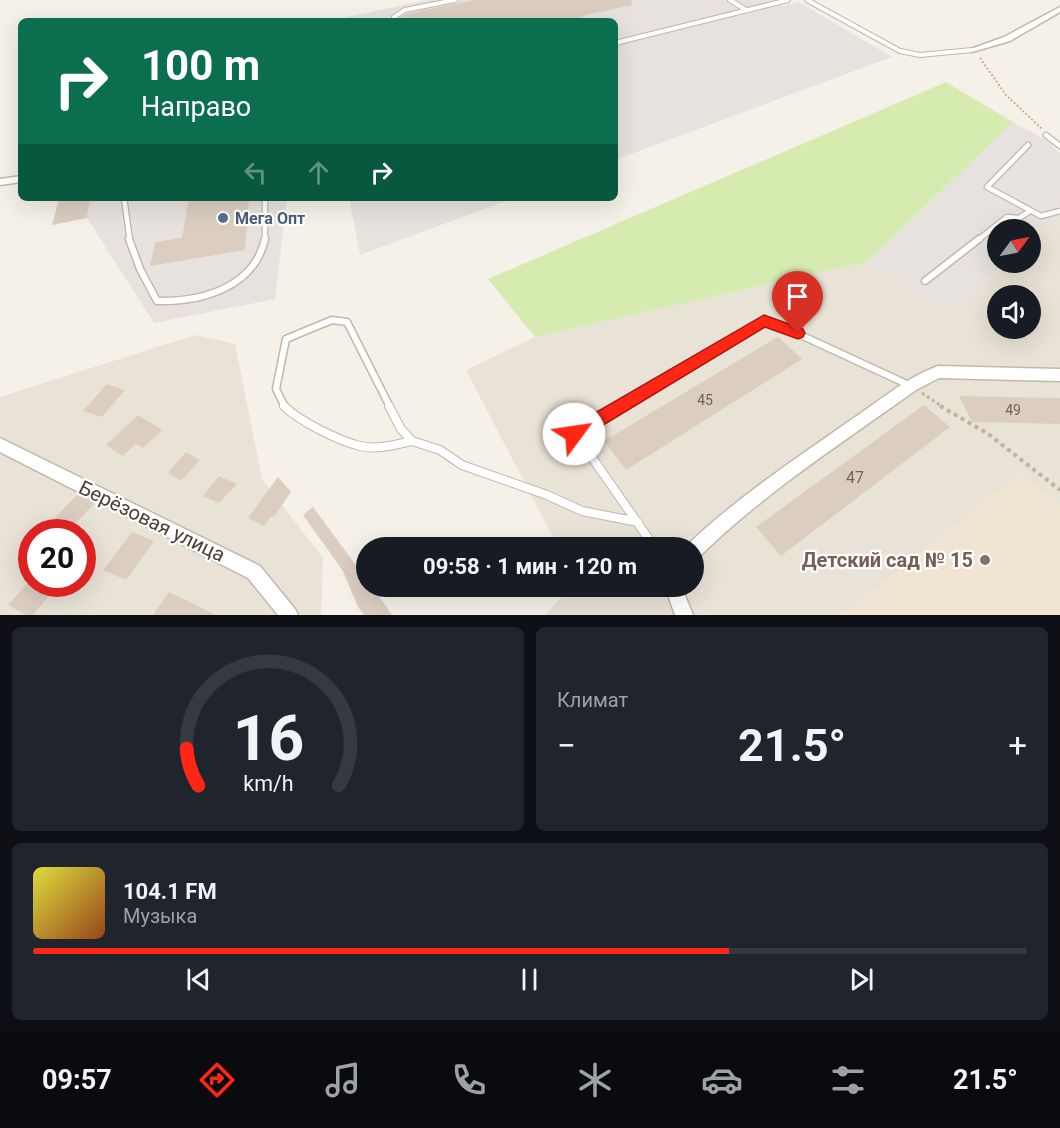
<!DOCTYPE html>
<html lang="ru">
<head>
<meta charset="utf-8">
<style>
	body { margin:0; font-family:Roboto,sans-serif; background:#20242c; color:#f1f3f6; height:100vh; display:flex; flex-direction:column; font-size:22px; white-space:nowrap }
	* { box-sizing:border-box; margin:0 }
	p { font-size:20px; color:#9ea1a6 }
	.icon { flex:none; width:33px; height:33px; fill:none; stroke:currentColor; stroke-width:2; stroke-linecap:round; stroke-linejoin:round }
	.map { position:relative; height:615px; overflow:hidden }
	.drawer { display:flex; flex-direction:column; gap:12px; padding:12px; background:#0d0f14; flex:1 }
	.drawer>* { flex:none }
	.banner { position:absolute; left:18px; top:18px; width:600px; height:183px; border-radius:9px; box-shadow:0 6px 24px #0002; background:#0b6e4f; color:#fff; overflow:hidden }
	.needle { width:39px; rotate:57deg }
	.buttons { position:absolute; left:987px; top:219px; display:grid; gap:12px }
	.buttons a { display:grid; place-items:center; width:54px; height:54px; border-radius:50%; background:#171b24; box-shadow:0 6px 24px #0002; font-size:30px }
	.speed { position:absolute; left:18px; top:519px; display:flex; gap:12px; font-size:30px; font-weight:700; text-align:center }
	.speed>* { display:grid; place-content:center; width:78px; height:78px; border-radius:50%; background:#171b24; box-shadow:0 6px 24px #0002; line-height:1 }
	.speed .limit { border:9px solid #d22; background:#fff; color:#111 }
	.pin { position:absolute; display:grid; place-items:center; width:51px; height:51px; color:#fff; margin:-62px -26px; border-radius:50% 50% 50% 0; rotate:-45deg; box-shadow:0 0 6px #0007 }
	.pin .icon { rotate:45deg }
	.me { position:absolute; width:66px; margin:-33px; rotate:59deg; stroke-linejoin:round; filter:drop-shadow(0 0 4px #0008) }
	.turn { display:flex; align-items:center; gap:21px; height:126px; padding:0 24px; font-size:27px }
	.turn .icon { width:78px; height:78px; stroke-width:2.5 }
	.turn b { display:block; font-size:42px; line-height:51px }
	.lanes { display:flex; align-items:center; height:57px; padding:0 24px; background:#0003; justify-content:center; gap:30px; direction:ltr }
	.lanes .off { opacity:.35 }
	.big { font-size:45px; font-weight:700; line-height:1.1 }
	.drawer .card { flex:1; display:flex; flex-direction:column; justify-content:center; gap:9px; min-width:0; padding:0 21px; border-radius:9px; background:#20242c }
	.drawer .dial { align-items:center; gap:0 }
	.dial svg { height:156px; overflow:visible; fill:none; stroke:#363941; stroke-width:7; stroke-linecap:round; text-anchor:middle }
	.dial text { fill:#f1f3f6; stroke:none }
	.song { display:flex; align-items:center; gap:18px }
	.cover { width:72px; height:72px; border-radius:9px; background:linear-gradient(135deg,hsl(60 70% 55%),hsl(20 70% 35%)) }
	.played { height:6px; border-radius:3px; background:linear-gradient(90deg,#ff2616 70%,#363941 70%) }
	.keys { display:flex; justify-content:space-around; direction:ltr }
	.heat { display:flex; justify-content:space-between; align-items:center; font-size:33px; direction:ltr }
	.drawer .tiles { flex:1; display:grid; gap:12px; grid-template-columns:1fr 1fr }
	.card:last-child { grid-column:span 2 }
	.trip { position:absolute; left:356px; top:537px; width:348px; height:60px; border-radius:30px; background:#171b24; box-shadow:0 6px 24px #0002; font-weight:700; line-height:60px; text-align:center }
	.tabs { display:flex; height:96px; justify-content:space-around; align-items:center; background:#090b0e; color:#9ea1a6 }
	.tabs .icon { width:42px; height:42px }
	.tabs .selected { color:#ff2616 }
	.tabs b { font-size:27px; color:#f1f3f6 }
	.map>svg:first-child { display:block }
	.residential { fill:#e9e2d7; fill-rule:evenodd }
	.industrial { fill:#e8e2de }
	.education { fill:#efe5d2 }
	.green { fill:#d5ebb0 }
	.building { fill:#dbcec1 }
	.lines { fill:none; stroke-linecap:round; stroke-linejoin:round }
	.service-far3-casing { stroke:#c1b8ab; stroke-width:6 }
	.service-far2-casing { stroke:#c1b8ab; stroke-width:7 }
	.service-far1-casing { stroke:#c1b8ab; stroke-width:9 }
	.service-casing { stroke:#c1b8ab; stroke-width:10 }
	.minor-casing { stroke:#c1b8ab; stroke-width:3 }
	.path-far2 { stroke:#c4b29b; stroke-width:2; stroke-dasharray:2 2; stroke-linecap:butt }
	.path-far1 { stroke:#c4b29b; stroke-width:3; stroke-dasharray:3 3; stroke-linecap:butt }
	.path { stroke:#c4b29b; stroke-width:4; stroke-dasharray:4 4; stroke-linecap:butt }
	.service-far3 { stroke:#fff; stroke-width:4 }
	.service-far2 { stroke:#fff; stroke-width:4.5 }
	.service-far1 { stroke:#fff; stroke-width:6 }
	.service { stroke:#fff; stroke-width:8 }
	.minor { fill:#fff; fill-rule:evenodd }
	.route { fill:#ff2616; stroke:#a6190e; stroke-width:1.5 }
	.service-dot { fill:#5c6f8a; stroke:#fff; stroke-width:2 }
	.education-dot { fill:#8d6e63; stroke:#fff; stroke-width:2 }
	.labels { text-anchor:middle; dominant-baseline:central; stroke-width:4.5; stroke-linejoin:round; paint-order:stroke }
	.number-label { font-size:14px; fill:#6e645a }
	.service-label { font-size:16px; font-weight:bold; fill:#4e5e75; stroke:#fff; text-anchor:start }
	.near-number-label { font-size:16px; fill:#6e645a }
	.near-street-label { font-size:20px; fill:#494137; stroke:#fff }
	.near-education-label { font-size:20px; font-weight:bold; fill:#785e54; stroke:#fff; text-anchor:end }
</style>
</head>
<body>
<div class="map">
<svg width="1060" height="615" viewBox="0 0 1060 615">
	<rect width="100%" height="100%" fill="#f5f1e9"/>
	<path class="residential" d="M1060 216V615H545L570 587 693 586V548L558 547 466 370 535 337 867 262 915 295 951 310 1006 263 1030 262 1031 241 1039 224ZM998 296H1030V328H998Z
		M195 335 235 344 262 479 323 558 321 615H0V397ZM32 532H82V584H32Z"/>
	<path class="industrial" d="M427 0H772L783 6 799 2 892 57 615 160V21H329Z
		M1013 122 1048 141 1060 154V216L1039 224 1031 241 1030 230H998V262L1006 263 951 310 915 295 867 262Z
		M90 198H287L275 299 154 323 87 218Z
		M349 198H514L360 255Z"/>
	<path class="education" d="M1021 472 1060 505V615H841Z"/>
	<path class="green" d="M946 82 1013 122 867 262 535 337 488 279Z"/>
	<path class="building" d="M474 0H631L632 5 582 16 587 21H400V18L406 14Z
		M59 198H90L87 218 52 225Z
		M189 198H249L245 250 150 266 155 242 182 238Z
		M778 337 802 359 626 470 604 441Z
		M107 384 125 390 102 417 83 411Z
		M959 396 1060 398V424L972 422Z
		M924 405 950 427 781 556 756 527Z
		M138 415 162 430 143 448 135 444 123 456 106 445Z
		M186 452 200 460 181 481 168 473Z
		M219 476 237 484 219 503 203 496Z
		M278 477 291 492 275 515 271 517 264 526 248 518Z
		M78 494 95 503 67 532H41Z
		M313 507 366 579V586H372L392 615H364L358 607 343 571 303 515Z
		M132 532 154 541 126 580 103 570Z
		M27 584H59L33 615H26L8 605Z
		M169 592 216 615H153Z"/>
	<g class="lines">
		<defs>
			<path id="service-far3" d="M730 0 746 10
				M807 0 900 51 920 55 972 50
				M394 21V17L405 10 455 0
				M615 43 788 0"/>
			<path id="service-far2" d="M1046 135 1060 146
				M1028 145 987 187 1041 216 1060 211
				M124 198 130 241
				M265 241V198
				M977 241 1007 217 1019 218 1030 211"/>
			<path id="service-far1" d="M129 239 140 269 157 301C201 302 254 288 265 239
				M925 281 979 239
				M285 407 276 389 286 339 332 320 347 322 390 407
				M619 407 764 321 779 325 911 386"/>
			<path id="service" d="M284 406C299 421 339 441 360 446 377 450 395 445 412 441
				M389 406 401 429 412 441
				M621 406 575 433 655 548
				M412 441 440 450 462 465 547 495 582 511 638 522"/>
			<path id="minor" d="M1060 7V12L1010 41 972 52 968 50 1004 37Z
				M21 176V182L0 185V179Z
				M938 366 1060 369V381L939 378 916 390C842 443 764 493 699 557L693 559V548H686L687 545C738 497 791 462 848 422 877 403 905 378 938 366Z
				M0 438 260 566 295 609 298 615H278L248 578 0 452Z
				M665 586H681L693 615H675Z"/>
		</defs>
		<use href="#service-far3" class="service-far3-casing"/>
		<use href="#service-far2" class="service-far2-casing"/>
		<use href="#service-far1" class="service-far1-casing"/>
		<use href="#service" class="service-casing"/>
		<use href="#minor" class="minor-casing"/>
		<path class="path-far2" d="M980 58 1006 95 1042 129"/>
		<path class="path-far1" d="M922 393 943 407"/>
		<path class="path" d="M940 406 987 433 1060 490"/>
		<use href="#service-far3" class="service-far3"/>
		<use href="#service-far2" class="service-far2"/>
		<use href="#service-far1" class="service-far1"/>
		<use href="#service" class="service"/>
		<use href="#minor" class="minor"/>
	</g>
	<path class="route" d="M764 315 803 329 805 333 803 337 798 339 765 327 580 439 574 441 569 439 566 434 569 428Z"/>
	<circle class="service-dot" cx="223" cy="218" r="6"/>
	<circle class="education-dot" cx="985" cy="560" r="6"/>
	<g class="labels">
		<g class="number-label">
			<text x="705" y="400">45</text>
			<text x="1013" y="410">49</text>
		</g>
		<g class="service-label">
			<text x="235" y="218">Мега Опт</text>
		</g>
		<g class="near-number-label">
			<text x="855" y="477">47</text>
		</g>
		<g class="near-street-label">
			<text transform="translate(152 521) rotate(26)">Берёзовая улица</text>
		</g>
		<g class="near-education-label">
			<text x="973" y="560">Детский сад № 15</text>
		</g>
	</g>
</svg>
<div class="buttons">
<a><svg class="needle" viewBox="-14 -14 28 28"><path d="M0-13l5 13h-10z" fill="#e53935"/><path d="M0 13l5-13h-10z" fill="#9ea1a6"/></svg></a>
<a><svg class="icon" aria-label="sound" viewBox="0 0 24 24"><path d="M4 9h4l5-4v14l-5-4H4zM17 9q2 3 0 6"/></svg></a>
</div>
<div class="speed"><div class="limit">20</div></div>
<div class="pin" style="left:798px;top:333px;background:#d93025"><svg class="icon" aria-label="arrive" viewBox="0 0 24 24"><path d="M6 21V4h12l-3 4 3 4H6"/></svg></div>
<svg class="me" style="left:574px;top:434px" viewBox="-20 -20 40 40"><circle r="19" fill="#fff"/><path d="M0-13L10 11 0 6-10 11z" fill="#ff2616"/></svg>
<div class="trip">09:58 · 1 мин · 120 m</div>
<div class="banner">
<div class="turn"><svg class="icon" aria-label="right" viewBox="0 0 24 24"><path d="M7 20v-9h11M14 6l5 5-5 5"/></svg><div><b>100 m</b>Направо</div></div>
<div class="lanes"><svg class="icon off" aria-label="left" viewBox="0 0 24 24"><path d="M17 20v-9H6M10 6l-5 5 5 5"/></svg><svg class="icon off" aria-label="ahead" viewBox="0 0 24 24"><path d="M12 20V5M6 11l6-6 6 6"/></svg><svg class="icon" aria-label="right" viewBox="0 0 24 24"><path d="M7 20v-9h11M14 6l5 5-5 5"/></svg></div>
</div>
</div>
<section class="drawer">
<div class="tiles">
<div class="card dial"><svg viewBox="0 0 100 80">
<path d="M14 69A42 42 0 1 1 86 69"/>
<path d="M14 69A42 42 0 0 1 8 50" stroke="#ff2616"/>
<text x="50" y="56" font-size="32" font-weight="700">16</text>
<text x="50" y="72" font-size="11">km/h</text>
</svg></div>
<div class="card"><p>Климат</p>
<div class="heat"><a>−</a><b class="big">21.5°</b><a>+</a></div>
</div>
<div class="card">
<div class="song"><i class="cover"></i><div><b>104.1 FM</b><p>Музыка</p></div></div>
<div class="played"></div>
<div class="keys"><svg class="icon" aria-label="previous" viewBox="0 0 24 24"><path d="M18 5L8 12l10 7zM5 5v14"/></svg><svg class="icon" aria-label="pause" viewBox="0 0 24 24"><path d="M8 5v14M16 5v14"/></svg><svg class="icon" aria-label="next" viewBox="0 0 24 24"><path d="M6 5l10 7-10 7zM19 5v14"/></svg></div>
</div>
</div>
</section>
<nav class="tabs">
<b>09:57</b>
<svg class="icon selected" aria-label="directions" viewBox="0 0 24 24"><path d="M12 3l9 9-9 9-9-9zM9 14v-3h6M13 9l2 2-2 2"/></svg>
<svg class="icon" aria-label="music" viewBox="0 0 24 24"><path d="M9 18V5l10-2v13"/><circle cx="6" cy="18" r="3"/><circle cx="16" cy="16" r="3"/></svg>
<svg class="icon" aria-label="phone" viewBox="0 0 24 24"><path d="M5 4h4l2 5-3 2q2 4 5 5l2-3 5 2v4C11 20 4 13 5 4z"/></svg>
<svg class="icon" aria-label="climate" viewBox="0 0 24 24"><path d="M12 3v18M4 7l16 10M4 17L20 7"/></svg>
<svg class="icon" aria-label="car" viewBox="0 0 24 24"><path d="M5 17H2v-5l4-1 3-4h7l3 4 3 1v5h-3M9 17h6M6 11h13"/><circle cx="7" cy="17" r="2"/><circle cx="17" cy="17" r="2"/></svg>
<svg class="icon" aria-label="filters" viewBox="0 0 24 24"><path d="M4 7h16M4 17h16"/><circle cx="9" cy="7" r="2"/><circle cx="15" cy="17" r="2"/></svg>
<b>21.5°</b>
</nav>
</body>
</html>
